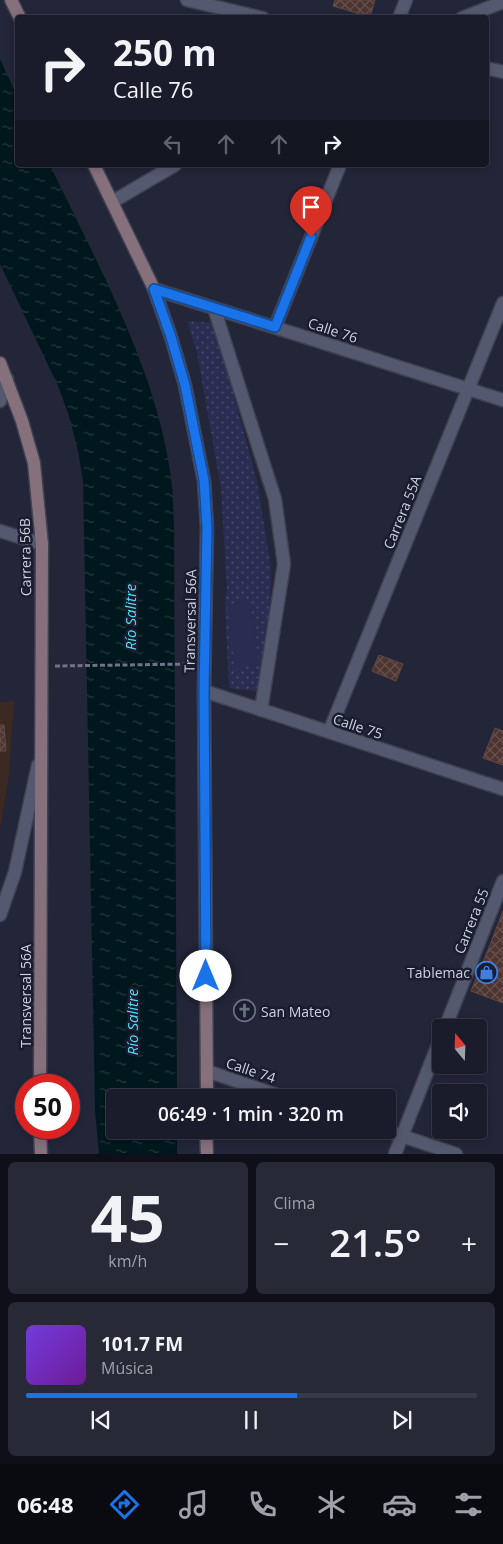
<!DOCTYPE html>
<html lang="es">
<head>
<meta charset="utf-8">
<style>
	body { margin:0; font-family:"Open Sans",sans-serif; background:#272937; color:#f1f3f6; height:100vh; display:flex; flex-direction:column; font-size:19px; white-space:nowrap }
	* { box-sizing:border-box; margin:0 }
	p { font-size:16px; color:#9fa1a9 }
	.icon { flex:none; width:28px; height:28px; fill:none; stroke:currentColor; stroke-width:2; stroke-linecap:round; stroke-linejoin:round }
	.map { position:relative; height:1154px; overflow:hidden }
	.drawer { display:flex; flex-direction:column; gap:8px; padding:8px; background:#0e0f18; flex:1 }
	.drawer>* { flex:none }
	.hud { position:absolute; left:15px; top:15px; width:474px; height:152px; border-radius:5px; box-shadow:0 2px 8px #0003,0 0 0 1px #383a47; background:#1a1c2b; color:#f1f3f6; overflow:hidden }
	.needle { width:32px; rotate:341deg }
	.fabs { position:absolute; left:432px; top:1019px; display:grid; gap:10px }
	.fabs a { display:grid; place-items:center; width:55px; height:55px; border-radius:5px; background:#1a1c2b; box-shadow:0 2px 8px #0003,0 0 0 1px #383a47; font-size:25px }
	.speed { position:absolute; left:15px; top:1074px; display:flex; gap:10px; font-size:25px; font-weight:700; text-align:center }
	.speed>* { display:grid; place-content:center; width:65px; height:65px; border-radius:50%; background:#1a1c2b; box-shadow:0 2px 8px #0003,0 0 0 1px #383a47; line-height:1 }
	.speed .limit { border:8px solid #d22; background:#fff; color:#111 }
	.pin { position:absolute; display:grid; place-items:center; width:42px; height:42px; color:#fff; margin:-51px -21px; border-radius:50% 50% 50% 0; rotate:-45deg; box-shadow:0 0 5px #0007 }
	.pin .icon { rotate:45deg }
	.me { position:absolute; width:55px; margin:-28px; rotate:0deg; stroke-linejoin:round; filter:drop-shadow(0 0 4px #0008) }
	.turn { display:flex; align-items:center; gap:18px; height:105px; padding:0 15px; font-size:22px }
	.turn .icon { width:65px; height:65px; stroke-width:2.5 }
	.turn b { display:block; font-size:35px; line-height:42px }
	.lanes { display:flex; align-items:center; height:48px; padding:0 15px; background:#0003; justify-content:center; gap:25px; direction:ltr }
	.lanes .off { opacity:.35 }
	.big { font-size:38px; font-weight:600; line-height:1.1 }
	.drawer .card { flex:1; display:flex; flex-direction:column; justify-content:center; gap:8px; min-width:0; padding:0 18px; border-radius:8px; background:#272937 }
	.drawer .dial { align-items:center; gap:0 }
	.dial b { font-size:65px; line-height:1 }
	.song { display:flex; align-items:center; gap:15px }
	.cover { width:60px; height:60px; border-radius:8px; background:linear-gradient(135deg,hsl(260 70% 55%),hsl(280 70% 35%)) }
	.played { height:5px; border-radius:2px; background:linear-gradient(90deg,#1a73e8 60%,#383a47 60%) }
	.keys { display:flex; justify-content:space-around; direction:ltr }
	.heat { display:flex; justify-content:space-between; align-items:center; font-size:28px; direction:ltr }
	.drawer .tiles { flex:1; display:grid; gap:8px; grid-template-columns:1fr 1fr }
	.card:last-child { grid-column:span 2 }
	.trip { position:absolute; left:106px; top:1089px; width:290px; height:50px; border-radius:5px; background:#1a1c2b; box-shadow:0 2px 8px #0003,0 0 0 1px #383a47; font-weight:600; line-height:50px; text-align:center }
	.dock { display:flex; height:80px; justify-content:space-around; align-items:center; background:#0a0b11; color:#9fa1a9 }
	.dock .icon { width:35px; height:35px }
	.dock .selected { color:#1a73e8 }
	.dock b { font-size:22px; color:#f1f3f6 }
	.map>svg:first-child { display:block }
	.education { fill:#3c2a22 }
	.park { fill:url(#park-dots) }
	.pitch { fill:#2a2d51 }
	.water { fill:url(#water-ripples) }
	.building { fill:url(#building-cross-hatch); stroke:#624844 }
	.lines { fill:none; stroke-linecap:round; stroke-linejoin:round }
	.minor-casing { stroke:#3f4151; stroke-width:15 }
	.tertiary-casing { stroke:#3f4151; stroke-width:15 }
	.secondary-casing { stroke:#3f4151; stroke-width:15 }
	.path { stroke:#717384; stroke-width:3; stroke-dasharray:5 2.5; stroke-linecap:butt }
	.minor { stroke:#55596f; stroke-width:12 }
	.tertiary { stroke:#55596f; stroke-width:12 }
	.secondary { stroke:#85707c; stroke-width:12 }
	.route-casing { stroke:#114b97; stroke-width:12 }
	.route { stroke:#1a73e8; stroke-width:9 }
	.labels { text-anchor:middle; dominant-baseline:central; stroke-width:5; stroke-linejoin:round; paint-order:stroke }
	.street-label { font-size:14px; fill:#cfd1de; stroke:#1a1c2f }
	.poi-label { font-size:14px; fill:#cfd1de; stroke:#1a1c2f; text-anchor:end }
	.water-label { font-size:15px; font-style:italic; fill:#53dcf5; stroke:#1a1c2f }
</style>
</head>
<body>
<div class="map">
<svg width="503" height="1154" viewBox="0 0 503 1154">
	<defs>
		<pattern id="park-dots" width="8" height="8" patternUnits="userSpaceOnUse" patternTransform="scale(1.25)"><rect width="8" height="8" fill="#2a2d51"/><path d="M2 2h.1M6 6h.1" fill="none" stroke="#484a6a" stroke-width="1.8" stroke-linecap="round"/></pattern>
		<pattern id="water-ripples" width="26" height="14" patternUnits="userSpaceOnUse" patternTransform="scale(1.25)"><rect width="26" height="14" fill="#00181d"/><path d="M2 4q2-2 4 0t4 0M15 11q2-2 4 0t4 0" fill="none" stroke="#24393d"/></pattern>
		<pattern id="building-cross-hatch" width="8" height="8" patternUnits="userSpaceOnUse" patternTransform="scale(1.25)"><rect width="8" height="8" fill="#4d3430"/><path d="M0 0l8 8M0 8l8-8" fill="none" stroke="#66504e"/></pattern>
	</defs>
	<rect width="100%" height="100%" fill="#232539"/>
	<path class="education" d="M14 701 9 774 0 830V702Z"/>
	<path class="park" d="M187 321 214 323 257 481 271 568 270 636 260 692 229 688 225 602 227 590 221 488 197 353Z"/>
	<path class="pitch" d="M250 600 259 664 235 669 227 605Z"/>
	<path class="water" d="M0 59 17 96 18 165H50C94 257 153 363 169 465 173 484 173 505 174 525L177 1097 115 1098V1130H177V1154H99L95 1110 83 481 78 451 69 416 58 386 0 264Z"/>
	<path class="building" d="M335 0H375L370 17 333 6Z
		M379 655 403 664 396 681 372 671Z
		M0 725H4L6 751H0Z
		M495 728 503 731V765L483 758Z
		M503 911V955L488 950Z
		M488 950 503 955V1003L471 991Z"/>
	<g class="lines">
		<defs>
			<path id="minor" d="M399 18 406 0
				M462 18 503 2
				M112 202 175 165
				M154 289 503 400
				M214 308 275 499 284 564 261 710
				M275 327 340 165
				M0 401 7 379 2 377
				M0 531 42 544
				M204 691 503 789
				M329 732 503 303
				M0 915 15 872 38 765
				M445 1028 503 881
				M207 1071 286 1098
				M384 1130 456 1154
				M395 1154 441 1037"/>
			<path id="tertiary" d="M187 0 263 18
				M486 68 503 72"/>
			<path id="secondary" d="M11 0 20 18
				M94 165 154 289 171 337 185 385 204 481 207 527 204 691 207 1098
				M0 363 22 421 34 463 42 544 40 1085
				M40 1128 41 1154
				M206 1130 207 1154"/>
		</defs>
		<use href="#minor" class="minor-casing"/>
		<use href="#tertiary" class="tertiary-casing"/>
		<use href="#secondary" class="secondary-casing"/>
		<path class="path" d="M55 666 189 664"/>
		<use href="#minor" class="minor"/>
		<use href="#tertiary" class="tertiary"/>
		<use href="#secondary" class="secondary"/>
	</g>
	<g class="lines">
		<defs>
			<path id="route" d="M206 976 204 691 207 527 204 480 185 385 171 337 154 289 275 327 311 237"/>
		</defs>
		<use href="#route" class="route-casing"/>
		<use href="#route" class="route"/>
	</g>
	<defs>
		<symbol id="shop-ring" viewBox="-11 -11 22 22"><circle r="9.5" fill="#1a1c2f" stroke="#3f7fe0" stroke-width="1.5"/><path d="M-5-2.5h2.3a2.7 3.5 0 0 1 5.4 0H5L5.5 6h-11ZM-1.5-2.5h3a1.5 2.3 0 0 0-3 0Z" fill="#3f7fe0"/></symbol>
		<symbol id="church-ring" viewBox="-11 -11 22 22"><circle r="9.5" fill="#1a1c2f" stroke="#6b7280" stroke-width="1.5"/><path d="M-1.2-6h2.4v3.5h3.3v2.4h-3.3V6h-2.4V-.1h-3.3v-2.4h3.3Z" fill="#6b7280"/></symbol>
	</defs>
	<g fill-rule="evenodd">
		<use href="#shop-ring" x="474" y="960" width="25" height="25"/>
		<use href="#church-ring" x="232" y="998" width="25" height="25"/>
	</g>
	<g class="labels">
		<g class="street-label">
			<text transform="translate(333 330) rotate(18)">Calle 76</text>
			<text transform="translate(402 512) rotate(-68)">Carrera 55A</text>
			<text transform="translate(25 557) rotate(-91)">Carrera 56B</text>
			<text transform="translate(190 621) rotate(-89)">Transversal 56A</text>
			<text transform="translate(358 726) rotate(18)">Calle 75</text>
			<text transform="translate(471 921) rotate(-68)">Carrera 55</text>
			<text transform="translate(25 996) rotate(-90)">Transversal 56A</text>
			<text transform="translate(251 1070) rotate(18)">Calle 74</text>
		</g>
		<g class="poi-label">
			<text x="470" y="972">Tablemac</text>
			<text x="261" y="1011" text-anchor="start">San Mateo</text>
		</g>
		<g class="water-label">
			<text transform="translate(130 617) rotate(-90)">Río Salitre</text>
			<text transform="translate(132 1022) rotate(-90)">Río Salitre</text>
		</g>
	</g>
</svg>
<div class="fabs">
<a><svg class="needle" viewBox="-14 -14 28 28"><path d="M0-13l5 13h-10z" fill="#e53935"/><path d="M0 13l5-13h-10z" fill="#9fa1a9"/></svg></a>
<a><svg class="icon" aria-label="sound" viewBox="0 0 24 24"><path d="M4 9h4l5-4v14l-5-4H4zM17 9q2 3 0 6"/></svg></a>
</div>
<div class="speed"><div class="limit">50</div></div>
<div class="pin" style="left:311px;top:237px;background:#d93025"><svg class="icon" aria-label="arrive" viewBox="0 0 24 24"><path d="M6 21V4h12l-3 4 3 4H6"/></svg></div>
<svg class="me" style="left:206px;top:976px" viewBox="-20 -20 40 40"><circle r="19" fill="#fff"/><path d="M0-13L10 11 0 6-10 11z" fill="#1a73e8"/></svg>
<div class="trip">06:49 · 1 min · 320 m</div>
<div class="hud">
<div class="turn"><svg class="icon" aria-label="right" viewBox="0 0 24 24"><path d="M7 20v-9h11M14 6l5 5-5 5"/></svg><div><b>250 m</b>Calle 76</div></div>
<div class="lanes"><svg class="icon off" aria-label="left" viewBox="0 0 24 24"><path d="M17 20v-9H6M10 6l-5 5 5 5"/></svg><svg class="icon off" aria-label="ahead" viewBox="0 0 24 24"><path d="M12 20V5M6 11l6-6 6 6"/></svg><svg class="icon off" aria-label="ahead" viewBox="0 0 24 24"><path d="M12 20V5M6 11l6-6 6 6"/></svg><svg class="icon" aria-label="right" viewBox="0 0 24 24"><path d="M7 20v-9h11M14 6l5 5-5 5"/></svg></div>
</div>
</div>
<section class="drawer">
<div class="tiles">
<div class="card dial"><b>45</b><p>km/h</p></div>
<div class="card"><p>Clima</p>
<div class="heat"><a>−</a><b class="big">21.5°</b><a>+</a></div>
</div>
<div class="card">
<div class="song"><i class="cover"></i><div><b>101.7 FM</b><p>Música</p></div></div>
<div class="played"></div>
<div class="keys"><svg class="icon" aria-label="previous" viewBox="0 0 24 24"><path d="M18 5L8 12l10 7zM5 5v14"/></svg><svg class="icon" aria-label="pause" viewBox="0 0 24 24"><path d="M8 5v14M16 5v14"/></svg><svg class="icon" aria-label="next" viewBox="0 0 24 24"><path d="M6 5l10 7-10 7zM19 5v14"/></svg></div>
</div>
</div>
</section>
<nav class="dock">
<b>06:48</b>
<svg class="icon selected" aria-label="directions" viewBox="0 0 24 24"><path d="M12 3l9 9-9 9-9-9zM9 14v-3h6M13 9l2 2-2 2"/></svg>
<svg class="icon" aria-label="music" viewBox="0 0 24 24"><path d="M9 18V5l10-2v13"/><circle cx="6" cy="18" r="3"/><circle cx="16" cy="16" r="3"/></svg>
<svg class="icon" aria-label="phone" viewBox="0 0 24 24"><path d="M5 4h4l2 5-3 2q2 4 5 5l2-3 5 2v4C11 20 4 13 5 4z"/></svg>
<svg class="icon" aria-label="climate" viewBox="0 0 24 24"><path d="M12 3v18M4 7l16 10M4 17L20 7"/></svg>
<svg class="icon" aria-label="car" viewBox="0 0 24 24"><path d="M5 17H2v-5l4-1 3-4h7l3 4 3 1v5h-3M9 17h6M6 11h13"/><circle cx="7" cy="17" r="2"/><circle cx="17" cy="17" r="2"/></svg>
<svg class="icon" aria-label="filters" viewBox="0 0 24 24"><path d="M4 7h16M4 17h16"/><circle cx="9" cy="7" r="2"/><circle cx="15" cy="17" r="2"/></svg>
</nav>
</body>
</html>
